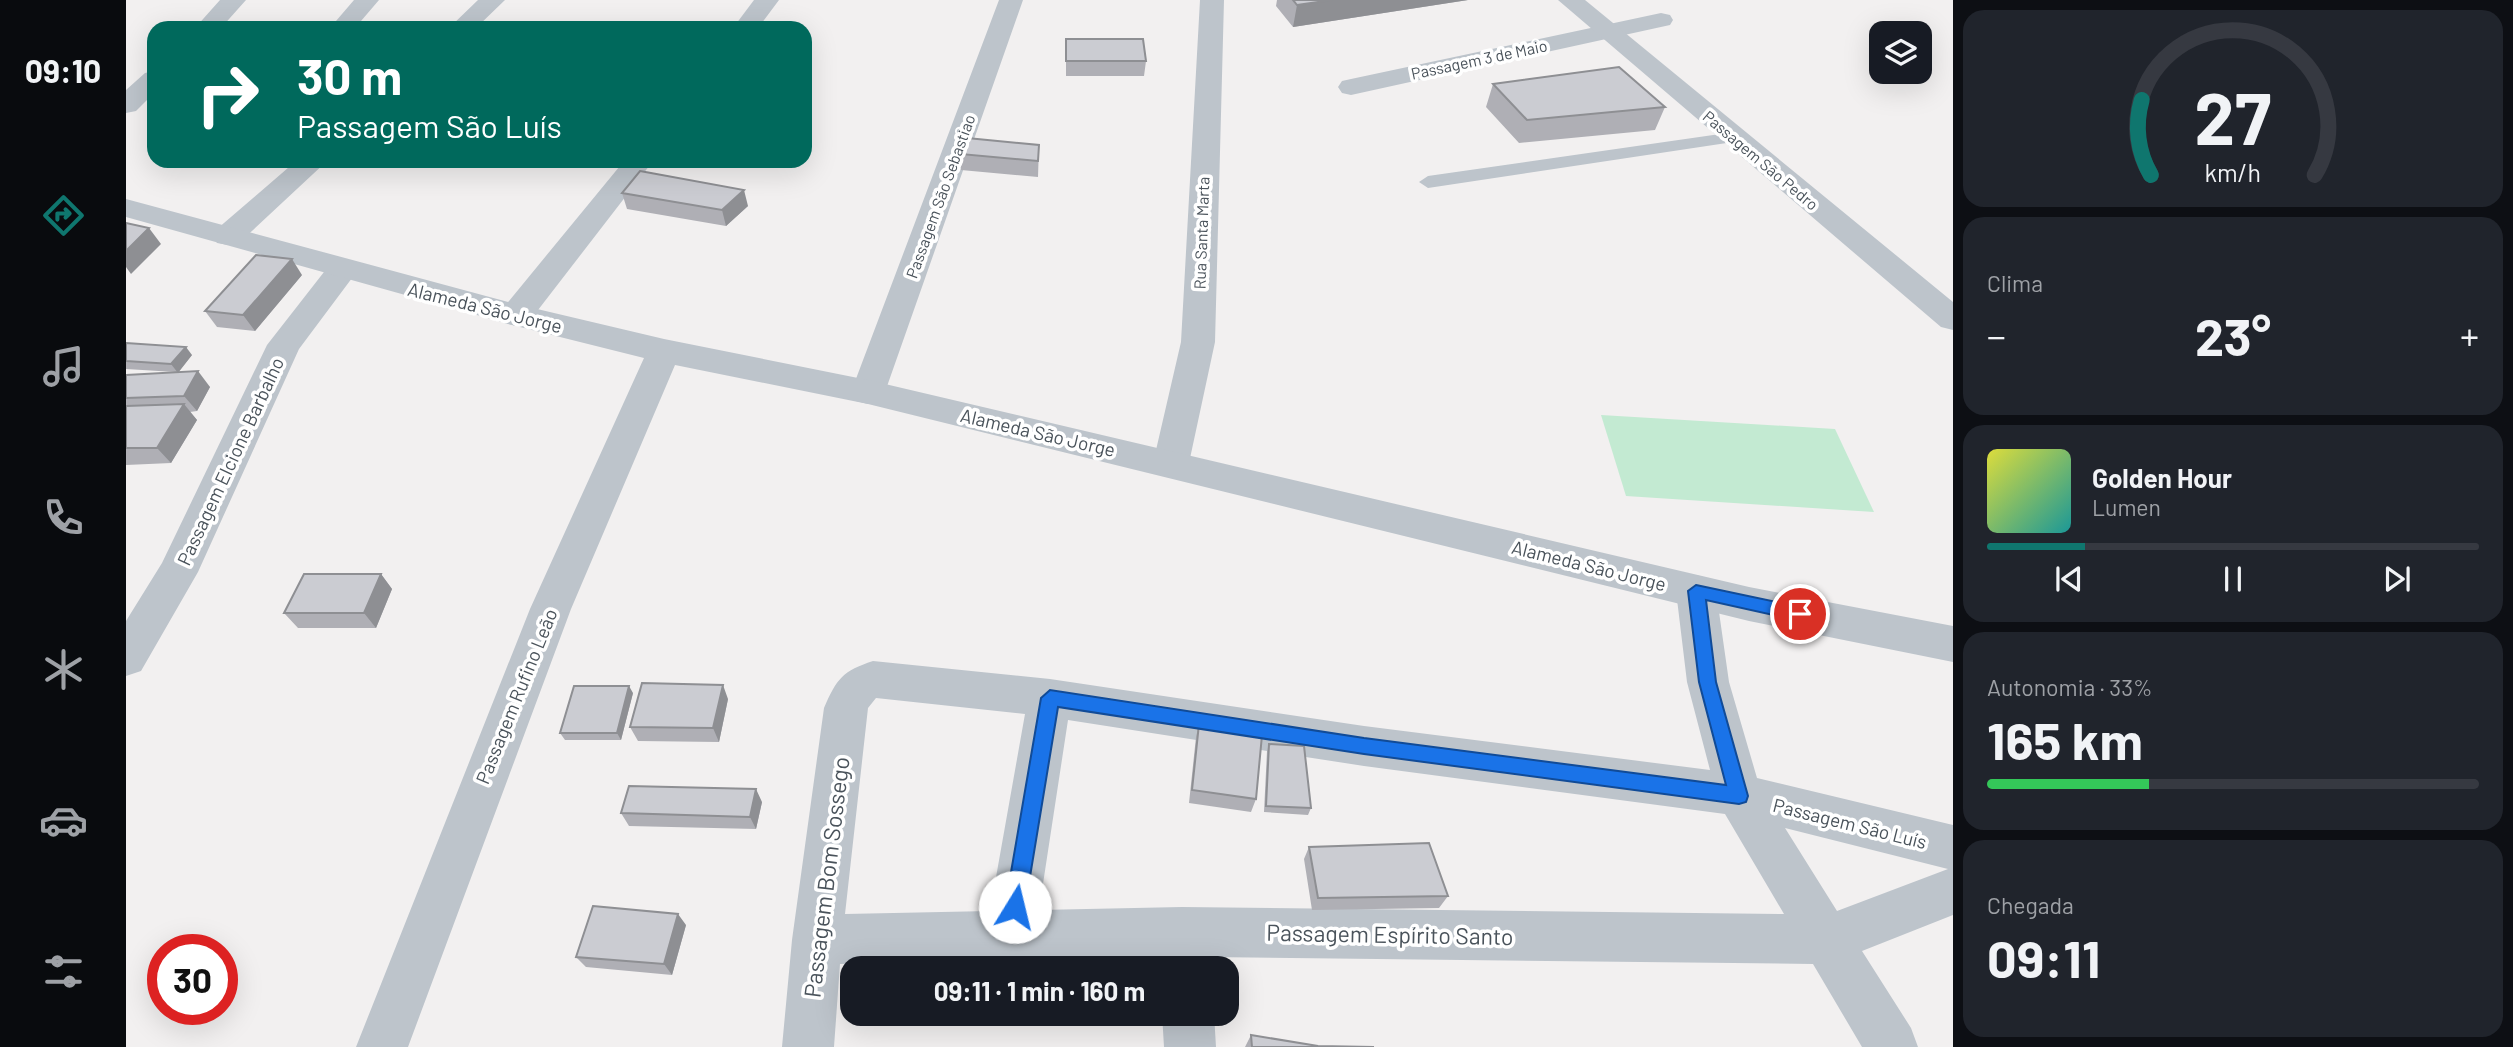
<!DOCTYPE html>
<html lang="pt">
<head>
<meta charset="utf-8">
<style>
	body { margin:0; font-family:Barlow,sans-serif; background:#20242c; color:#f1f3f6; height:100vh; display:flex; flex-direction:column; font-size:26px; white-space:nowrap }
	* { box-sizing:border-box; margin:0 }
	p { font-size:23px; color:#9ea1a6 }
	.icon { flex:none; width:38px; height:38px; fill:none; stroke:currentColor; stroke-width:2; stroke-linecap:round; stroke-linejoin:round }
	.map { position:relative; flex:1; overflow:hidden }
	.sheet { display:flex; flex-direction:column; gap:10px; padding:10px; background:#0d0f14; width:560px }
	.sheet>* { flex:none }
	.top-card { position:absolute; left:21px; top:21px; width:665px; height:147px; border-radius:21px; box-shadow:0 7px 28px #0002; background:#00695c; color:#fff; overflow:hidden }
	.controls { position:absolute; left:1743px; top:21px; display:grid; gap:14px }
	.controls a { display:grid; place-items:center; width:63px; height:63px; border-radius:14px; background:#171b24; box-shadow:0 7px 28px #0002; font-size:35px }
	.speed { position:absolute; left:21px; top:934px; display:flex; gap:14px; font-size:35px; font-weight:700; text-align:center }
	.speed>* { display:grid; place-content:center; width:91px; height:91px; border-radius:50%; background:#171b24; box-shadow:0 7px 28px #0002; line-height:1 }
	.speed .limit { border:10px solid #d22; background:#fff; color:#111 }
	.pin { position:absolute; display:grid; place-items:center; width:60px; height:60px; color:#fff; margin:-30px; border:4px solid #fff; border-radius:50%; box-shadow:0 2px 7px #0007 }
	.me { position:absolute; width:77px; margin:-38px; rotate:9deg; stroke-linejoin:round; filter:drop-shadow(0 0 5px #0008) }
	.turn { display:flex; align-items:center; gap:24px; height:147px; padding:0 35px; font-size:32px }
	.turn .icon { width:91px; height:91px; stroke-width:2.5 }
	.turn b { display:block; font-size:49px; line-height:60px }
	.big { font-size:52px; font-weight:700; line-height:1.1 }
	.sheet .card { flex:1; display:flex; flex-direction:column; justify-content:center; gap:10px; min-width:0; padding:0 24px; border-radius:21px; background:#20242c }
	.sheet .dial { align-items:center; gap:0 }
	.dial svg { height:182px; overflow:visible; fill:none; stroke:#363941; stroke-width:7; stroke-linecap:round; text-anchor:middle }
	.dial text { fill:#f1f3f6; stroke:none }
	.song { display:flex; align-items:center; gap:21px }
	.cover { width:84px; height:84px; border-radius:10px; background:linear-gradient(135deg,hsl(60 70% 55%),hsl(180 70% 35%)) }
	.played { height:7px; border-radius:4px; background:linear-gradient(90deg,#0f766e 20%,#363941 20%) }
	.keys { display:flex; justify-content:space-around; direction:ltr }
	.heat { display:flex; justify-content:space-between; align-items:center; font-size:38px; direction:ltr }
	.charge { height:10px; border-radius:5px; background:linear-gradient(90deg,#34c759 33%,#363941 0) }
	.trip { position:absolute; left:714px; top:956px; width:399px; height:70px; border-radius:21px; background:#171b24; box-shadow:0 7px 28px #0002; font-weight:700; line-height:70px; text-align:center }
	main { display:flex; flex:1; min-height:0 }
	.menu { display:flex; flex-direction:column; width:126px; justify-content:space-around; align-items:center; background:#090b0e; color:#9ea1a6 }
	.menu .icon { width:49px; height:49px }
	.menu .current { color:#0f766e }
	.menu b { font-size:32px; color:#f1f3f6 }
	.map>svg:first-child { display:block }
	.green { fill:#c3ead2 }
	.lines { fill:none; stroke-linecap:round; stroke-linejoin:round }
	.service { fill:#bdc4cb; fill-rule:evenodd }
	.minor { fill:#bdc4cb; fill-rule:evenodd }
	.tertiary { fill:#bdc4cb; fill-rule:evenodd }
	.wall { fill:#afafb5 }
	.shaded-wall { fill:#8e8f93 }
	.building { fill:#cbccd2; stroke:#8e8f93; stroke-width:2 }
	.route { fill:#1a73e8; stroke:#114b97; stroke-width:2 }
	.labels { text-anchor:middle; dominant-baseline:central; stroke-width:7; stroke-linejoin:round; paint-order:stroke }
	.far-street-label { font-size:16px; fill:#4a535b; stroke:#fff }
	.street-label { font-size:19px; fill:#4a535b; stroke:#fff }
	.near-street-label { font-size:23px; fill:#4a535b; stroke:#fff }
</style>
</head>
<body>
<main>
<nav class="menu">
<b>09:10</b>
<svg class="icon current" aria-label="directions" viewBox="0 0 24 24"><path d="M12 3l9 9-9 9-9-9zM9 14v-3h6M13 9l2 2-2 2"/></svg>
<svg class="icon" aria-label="music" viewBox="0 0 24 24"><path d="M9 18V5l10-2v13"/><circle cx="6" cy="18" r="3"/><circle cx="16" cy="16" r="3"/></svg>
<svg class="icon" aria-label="phone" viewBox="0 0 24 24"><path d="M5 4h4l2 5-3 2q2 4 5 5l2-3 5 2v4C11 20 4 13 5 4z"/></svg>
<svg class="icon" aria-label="climate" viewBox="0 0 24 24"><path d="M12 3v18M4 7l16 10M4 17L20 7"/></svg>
<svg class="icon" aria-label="car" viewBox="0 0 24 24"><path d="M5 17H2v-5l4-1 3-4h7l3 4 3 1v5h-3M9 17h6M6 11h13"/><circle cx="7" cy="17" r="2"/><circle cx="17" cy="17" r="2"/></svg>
<svg class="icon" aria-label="filters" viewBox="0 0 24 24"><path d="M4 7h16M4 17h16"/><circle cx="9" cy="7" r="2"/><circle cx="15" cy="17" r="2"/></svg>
</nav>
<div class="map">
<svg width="1827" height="1047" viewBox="0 0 1827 1047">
	<rect width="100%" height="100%" fill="#f2f0f0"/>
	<path class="green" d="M1475 415 1709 429 1748 512 1500 496Z"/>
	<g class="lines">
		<path class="service" d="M1608 132 1614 133 1617 137 1614 141 1302 188 1293 182 1302 176Z"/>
		<path class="minor" d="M94 0H120L95 28H69Z
			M228 0H253L229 28H204Z
			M352 0H379L350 28H323Z
			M628 0H653L632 28H607Z
			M873 0H897L759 392 754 401 742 404 730 401 725 392Z
			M1074 0H1098L1089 342 1063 463 1058 473 1045 477 1032 473 1027 463 1055 342Z
			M1535 13 1544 15 1547 20 1544 25 1225 95 1216 93 1212 87 1216 81 1225 79Z
			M28 71V93L10 111 0 113V90L19 73Z
			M170 161H201L113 243 102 245 91 243 87 236 91 229Z
			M498 161H527L402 323 390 326 378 323 374 315 378 307Z
			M216 260 227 263 232 270 173 349 72 572 15 671 0 676V621L36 563 141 345 205 263Z
			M1570 575 1584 579 1590 591 1603 682 1631 778 1827 825V915L1736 951 1785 1028 1792 1047H1736L1687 964 1083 957V968H1033L1032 957 714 964 708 1047H656L666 940 698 708C711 678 717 671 747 661L924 679 1238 726 1584 770 1561 682 1550 591 1556 579ZM750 698 899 714 864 911 719 914 742 708ZM942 720 1238 766 1599 814 1658 914 1056 907 913 910ZM1659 828 1822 869 1711 911Z
			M1036 1013H1088L1090 1047H1038Z"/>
		<path class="tertiary" d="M1432 0H1459L1827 302V330L1815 327Z
			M0 199 390 304 538 339 742 380 1623 587 1827 626V662L1623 621 742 404 549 365 445 609 282 1047H230L404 609 518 358 390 326 0 217Z"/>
	</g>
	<path class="wall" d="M1151 0H1342L1167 27 1150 6Z
		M940 39 1020 61 1018 76H940Z
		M1367 84 1539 107 1529 130 1393 143 1360 107Z
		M913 145 912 177 835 170 834 154Z
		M496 193 622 206 600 226 501 209Z
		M176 275 129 331 91 327 79 311Z
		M0 343 66 355 52 372 84 387 71 411 64 412 71 420 45 463 0 465V375L49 372 0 369Z
		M255 574 266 589 250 628H172L158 613Z
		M507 693 495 740H439L434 733Z
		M602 699 593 742 512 741 504 727Z
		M1073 724 1130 799 1125 812 1063 803 1070 737Z
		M1143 744 1185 808 1182 815 1138 812 1141 751Z
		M636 802 630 829 503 826 495 813Z
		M1183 847 1322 896 1313 908 1186 910 1178 859Z
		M560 925 546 975 460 967 450 957Z
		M1125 1035 1192 1046 1248 1047H1119Z"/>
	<path class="shaded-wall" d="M1206 0H1342L1167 27 1171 5Z
		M618 190 622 206 600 226 596 210Z
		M23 228 35 244 5 274 0 267V251Z
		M166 259 176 275 129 331 117 315Z
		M60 347 66 355 52 373 45 364Z
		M72 371 84 387 71 411 58 396Z
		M58 404 71 420 45 463 31 448Z
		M255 574 266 589 250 628 238 613Z
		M597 685 602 699 593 742 587 728Z
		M503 686 507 693 495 740 491 733Z
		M630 789 636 802 630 829 624 817Z
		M552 914 560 925 546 975 538 964Z"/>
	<path class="building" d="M1167 0H1206L1171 5Z
		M940 39H1017L1020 61H940Z
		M1493 67 1539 107 1401 120 1367 84Z
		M841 138 913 145 912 161 834 154Z
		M514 171 618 190 596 210 496 193Z
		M0 223 23 228 0 251Z
		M130 255 166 259 117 315 79 311Z
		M0 343 60 347 45 364 0 361Z
		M72 371 58 396 0 398V375Z
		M58 404 31 448H0V406Z
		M178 574H255L238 613H158Z
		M516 683 597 685 587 728 504 727Z
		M448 686H503L491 733H434Z
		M1073 724 1136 735 1130 799 1066 790Z
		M1143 744 1178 746 1185 808 1140 806Z
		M503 786 630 789 624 817 495 813Z
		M1303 843 1322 896 1192 898 1183 847Z
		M467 906 552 914 538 964 450 957Z
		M1125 1035 1192 1046 1248 1047H1126Z"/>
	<path class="route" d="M1570 585 1674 607 1683 614 1674 621 1580 600 1590 682 1622 796 1620 802 1613 804 1238 754 932 707 899 907 896 914 889 917 882 914 879 907 915 698 924 690 1238 738 1600 785 1573 682 1562 591Z"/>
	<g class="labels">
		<g class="far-street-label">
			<text transform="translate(1353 59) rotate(-12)">Passagem 3 de Maio</text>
			<text transform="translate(1635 160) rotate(40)">Passagem São Pedro</text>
			<text transform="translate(814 196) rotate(-70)">Passagem São Sebastiao</text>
			<text transform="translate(1075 233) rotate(-88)">Rua Santa Marta</text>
		</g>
		<g class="street-label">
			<text transform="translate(359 307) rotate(14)">Alameda São Jorge</text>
			<text transform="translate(912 432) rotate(13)">Alameda São Jorge</text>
			<text transform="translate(104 461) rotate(-65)">Passagem Elcione Barbalho</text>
			<text transform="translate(1463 565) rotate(14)">Alameda São Jorge</text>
			<text transform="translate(390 696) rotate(-68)">Passagem Rufino Leão</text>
			<text transform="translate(1724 823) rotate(14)">Passagem São Luís</text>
		</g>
		<g class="near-street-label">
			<text transform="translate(700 877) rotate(-83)">Passagem Bom Sossego</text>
			<text transform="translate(1264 934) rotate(1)">Passagem Espírito Santo</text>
		</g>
	</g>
</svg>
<div class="controls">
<a><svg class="icon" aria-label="layers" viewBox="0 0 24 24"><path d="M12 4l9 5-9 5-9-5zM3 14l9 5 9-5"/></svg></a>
</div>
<div class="speed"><div class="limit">30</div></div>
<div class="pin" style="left:1674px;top:614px;background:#d93025"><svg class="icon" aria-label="arrive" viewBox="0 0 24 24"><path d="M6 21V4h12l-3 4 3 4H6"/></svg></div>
<svg class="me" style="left:889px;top:907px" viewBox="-20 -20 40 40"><circle r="19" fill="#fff"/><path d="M0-13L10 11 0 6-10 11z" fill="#1a73e8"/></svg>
<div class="trip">09:11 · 1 min · 160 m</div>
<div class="top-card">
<div class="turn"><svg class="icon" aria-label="right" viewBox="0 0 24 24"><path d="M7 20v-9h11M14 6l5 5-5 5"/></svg><div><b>30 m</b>Passagem São Luís</div></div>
</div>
</div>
<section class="sheet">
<div class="card dial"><svg viewBox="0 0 100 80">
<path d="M14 69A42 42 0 1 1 86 69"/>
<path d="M14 69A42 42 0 0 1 10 36" stroke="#0f766e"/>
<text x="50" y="56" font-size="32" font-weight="700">27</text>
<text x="50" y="72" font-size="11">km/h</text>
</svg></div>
<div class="card"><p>Clima</p>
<div class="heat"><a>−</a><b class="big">23°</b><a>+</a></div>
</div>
<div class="card">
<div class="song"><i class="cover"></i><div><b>Golden Hour</b><p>Lumen</p></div></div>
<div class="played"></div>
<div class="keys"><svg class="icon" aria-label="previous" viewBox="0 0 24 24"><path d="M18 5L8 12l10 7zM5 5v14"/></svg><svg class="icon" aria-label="pause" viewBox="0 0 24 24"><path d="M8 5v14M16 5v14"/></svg><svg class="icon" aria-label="next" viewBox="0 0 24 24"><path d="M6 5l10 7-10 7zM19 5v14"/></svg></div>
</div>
<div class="card"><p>Autonomia · 33%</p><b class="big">165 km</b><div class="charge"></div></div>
<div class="card"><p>Chegada</p><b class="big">09:11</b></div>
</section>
</main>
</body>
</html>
